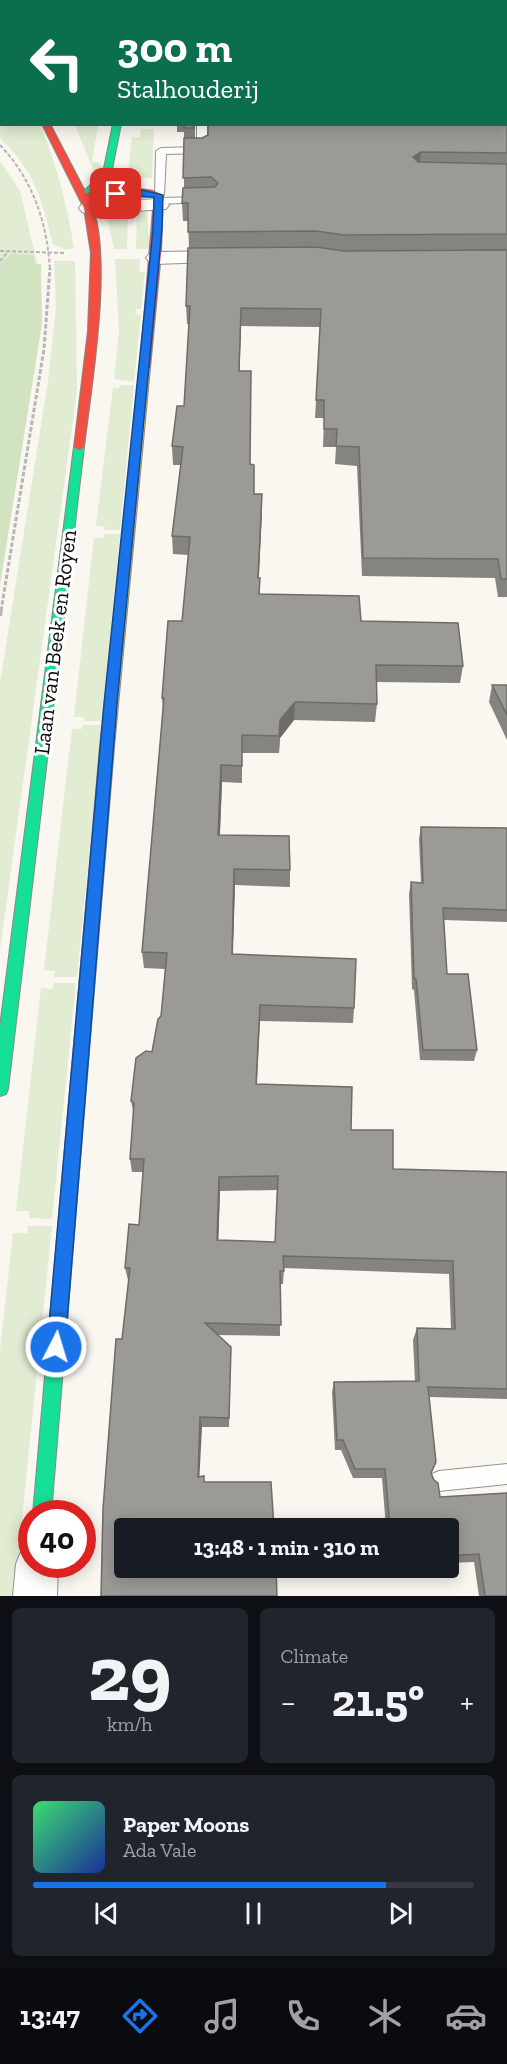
<!DOCTYPE html>
<html lang="en">
<head>
<meta charset="utf-8">
<style>
	body { margin:0; font-family:"Zilla Slab",serif; background:#20242c; color:#f1f3f6; height:100vh; display:flex; flex-direction:column; font-size:22px; white-space:nowrap }
	* { box-sizing:border-box; margin:0 }
	p { font-size:20px; color:#9ea1a6 }
	.icon { flex:none; width:33px; height:33px; fill:none; stroke:currentColor; stroke-width:2; stroke-linecap:round; stroke-linejoin:round }
	.map { position:relative; height:1596px; overflow:hidden }
	.panel { display:flex; flex-direction:column; gap:12px; padding:12px; background:#0d0f14; flex:1 }
	.panel>* { flex:none }
	.top-card { position:absolute; left:0px; top:0px; width:507px; height:126px; box-shadow:0 3px 15px #0003; background:#0b6e4f; color:#fff; overflow:hidden }
	.speed { position:absolute; left:18px; top:1500px; display:flex; gap:12px; font-size:30px; font-weight:700; text-align:center }
	.speed>* { display:grid; place-content:center; width:78px; height:78px; border-radius:50%; background:#171b24; box-shadow:0 3px 15px #0003; line-height:1 }
	.speed .limit { border:9px solid #d22; background:#fff; color:#111 }
	.pin { position:absolute; display:grid; place-items:center; width:51px; height:51px; color:#fff; margin:-26px; border-radius:12px; box-shadow:0 3px 9px #0006 }
	.me { position:absolute; width:66px; margin:-33px; rotate:5deg; stroke-linejoin:round; filter:drop-shadow(0 0 4px #0008) }
	.turn { display:flex; align-items:center; gap:21px; height:126px; padding:0 18px; font-size:27px }
	.turn .icon { width:78px; height:78px; stroke-width:2.5 }
	.turn b { display:block; font-size:42px; line-height:51px }
	.big { font-size:45px; font-weight:700; line-height:1.1 }
	.panel .tile { flex:1; display:flex; flex-direction:column; justify-content:center; gap:9px; min-width:0; padding:0 21px; border-radius:9px; background:#20242c }
	.panel .dial { align-items:center; gap:0 }
	.dial b { font-size:78px; line-height:1 }
	.song { display:flex; align-items:center; gap:18px }
	.cover { width:72px; height:72px; border-radius:9px; background:linear-gradient(135deg,hsl(140 70% 55%),hsl(230 70% 35%)) }
	.played { height:6px; border-radius:3px; background:linear-gradient(90deg,#1a73e8 80%,#363941 80%) }
	.keys { display:flex; justify-content:space-around; direction:ltr }
	.heat { display:flex; justify-content:space-between; align-items:center; font-size:33px; direction:ltr }
	.panel .tiles { flex:1; display:grid; gap:12px; grid-template-columns:1fr 1fr }
	.tile:last-child { grid-column:span 2 }
	.trip { position:absolute; left:114px; top:1518px; width:345px; height:60px; border-radius:6px; background:#171b24; box-shadow:0 3px 15px #0003; font-weight:700; line-height:60px; text-align:center }
	.tab-bar { display:flex; height:96px; justify-content:space-around; align-items:center; background:#090b0e; color:#9ea1a6 }
	.tab-bar .icon { width:42px; height:42px }
	.tab-bar .on { color:#1a73e8 }
	.tab-bar b { font-size:27px; color:#f1f3f6 }
	.map>svg:first-child { display:block }
	.green { fill:#e1ecd2 }
	.forest { fill:#d1e3c1 }
	.lines { fill:none; stroke-linecap:round; stroke-linejoin:round }
	.lane-casing { stroke:#93928f; stroke-width:2 }
	.street-casing { stroke:#93928f; stroke-width:2 }
	.fast-casing { stroke:#898885; stroke-width:2 }
	.slow-casing { stroke:#898885; stroke-width:2 }
	.jam-casing { stroke:#898885; stroke-width:2 }
	.path-far2 { stroke:#b7b6b5; stroke-width:2; stroke-dasharray:4 2; stroke-linecap:butt }
	.path-far1 { stroke:#b7b6b5; stroke-width:3; stroke-dasharray:4.5 2; stroke-linecap:butt }
	.path { stroke:#b7b6b5; stroke-width:4; stroke-dasharray:6 3; stroke-linecap:butt }
	.lane { fill:#fefefd; fill-rule:evenodd }
	.street { fill:#fefefd; fill-rule:evenodd }
	.fast { fill:#16e098; fill-rule:evenodd }
	.slow { fill:#ffcf43; fill-rule:evenodd }
	.jam { fill:#f24e42; fill-rule:evenodd }
	.wall { fill:#868481; fill-rule:evenodd }
	.shaded-wall { fill:#6d6c69 }
	.building { fill:#9c9a96; stroke:#6d6c69; stroke-width:1.5; fill-rule:evenodd }
	.route { fill:#1a73e8; stroke:#114b97; stroke-width:1.5 }
	.labels { text-anchor:middle; dominant-baseline:central; stroke-width:6; stroke-linejoin:round; paint-order:stroke }
	.street-label { font-size:22px; fill:#0c0c0c; stroke:#fff }
</style>
</head>
<body>
<div class="map">
<svg width="507" height="1596" viewBox="0 0 507 1596">
	<rect width="100%" height="100%" fill="#f9f7f0"/>
	<path class="green" d="M0 113 2 124 41 126C57 167 67 205 74 248L66 250 53 244C41 198 36 173 0 138Z
		M75 125H98L92 162H98L104 168 95 174Z
		M141 129H154L152 178H138L128 172 132 137H140Z
		M0 161 20 191 41 280 0 512Z
		M115 209H128L127 249H114L107 216Z
		M137 209 147 212 150 249H136Z
		M115 259H140L139 272H145L141 309H136L135 314 141 315 134 382 114 379 119 331Z
		M54 261H75L77 391 0 950V683L48 381 56 308Z
		M121 385H134L120 530H104L105 526H96L113 388H119Z
		M104 534H120L102 721H83L84 717H74L94 538H103Z
		M82 725H102L77 977H54L55 971 44 970 72 729H82Z
		M54 983H76L52 1219 29 1218V1211H16L41 988 53 989Z
		M28 1226H52L14 1596H0V1351L13 1233H27Z"/>
	<path class="forest" d="M12 254 33 255 35 264H41L42 324 0 585V263Z"/>
	<g class="lines">
		<defs>
			<path id="lane" d="M1 0H11L12 2H2Z
				M197 124H207V150L202 153 166 154 164 195 155 197 156 151 161 148 197 147Z
				M201 197 206 200 205 202 159 204 154 201 159 198Z
				M507 1464V1484L439 1491 432 1488 429 1481 432 1474 439 1471Z"/>
			<path id="street" d="M159 199 166 201 169 205 166 209 89 214 82 212 79 208 82 204 89 202Z
				M228 251 235 253 238 257 235 261 156 264 149 262 146 258 149 254 156 252Z
				M32 1545V1564H58L57 1596H13L16 1564 22 1549Z"/>
			<path id="fast" d="M21 0H30L20 2Z
				M0 18H2L0 24Z
				M0 89H2V93H0Z
				M113 124H121L111 174 87 198H81V194L103 173Z
				M79 444 84 447 8 1089 6 1094 0 1096V1027L74 447Z
				M107 742 114 747 51 1514H33L100 747Z"/>
			<path id="slow" d="M145 365 150 368 114 747 107 752 100 747 140 368Z"/>
			<path id="jam" d="M42 124H50L86 193C106 191 147 184 163 195L161 253 150 368 145 371 140 368 154 197 132 195 89 198C115 251 91 387 84 447L79 450 74 447 88 331 91 253 84 208Z"/>
		</defs>
		<use href="#lane" class="lane-casing"/>
		<use href="#street" class="street-casing"/>
		<use href="#fast" class="fast-casing"/>
		<use href="#slow" class="slow-casing"/>
		<use href="#jam" class="jam-casing"/>
		<path class="path-far2" d="M0 145C33 180 47 222 50 270
			M0 251 65 253
			M0 261 8 252"/>
		<path class="path-far1" d="M1 611 44 349 50 268"/>
		<path class="path" d="M0 616 1 610"/>
		<use href="#lane" class="lane"/>
		<use href="#street" class="street"/>
		<use href="#fast" class="fast"/>
		<use href="#slow" class="slow"/>
		<use href="#jam" class="jam"/>
	</g>
	<path class="wall" d="M147 0H507V597H498L495 578 362 576 357 466 335 464 336 447H323L324 418H315L320 327 241 326 239 371 250 464 254 494H262L258 578H260V594L361 621 463 666 460 683 377 682V704L375 722 294 720 280 738 279 753H242V783L222 782 220 835 290 870V887L235 885 233 954 354 1008 353 1023 260 1021 257 1084 351 1130 393 1169 507 1172V1399L429 1397 431 1474 440 1497 507 1596H479L474 1562 448 1563V1528H386L382 1478H353L341 1450H335L332 1392 334 1382H415L413 1340 417 1328 451 1329 449 1274 284 1268 283 1284H280V1336L218 1335 231 1347 229 1427H202L101 1596 122 1339 129 1280H128L125 1268 139 1225 143 1172H132L130 1159 134 1115 131 1101 152 1052 161 1016 165 969 144 968 142 952 163 710 162 698 182 621 188 555 173 554 172 536 181 465H173L172 446 184 406 189 324H187L186 306 189 248 188 221H183L182 203 184 188V132H177V124H195V138H202L506 2H149ZM277 1190 275 1242 218 1240 220 1191Z
		M492 685H507V740L489 702Z
		M421 827 507 828V922L444 920 447 974 477 1050 474 1061 420 1060 414 990 412 989 409 894 411 882 421 883 419 839Z"/>
	<path class="shaded-wall" d="M421 152 419 170 413 157Z
		M241 308V326L239 389V371Z
		M262 494V512L258 596V578Z
		M295 702 294 720 280 738 279 753 280 720Z
		M221 765 222 782 219 852 218 835Z
		M234 869 235 885 232 970V954Z
		M219 1177 220 1191 218 1253 217 1240Z
		M200 1417 202 1427 199 1485 198 1477Z"/>
	<path class="building" d="M161 0H507L506 28 507 29V153L421 152 413 157 418 162 507 164V234L344 235 316 231 188 232V203H182L183 188 215 187 218 183 211 177 183 178 184 138H202L208 135V124H506V2H162Z
		M184 124H194V128H184Z
		M316 247 344 251 507 250V579H501L498 559 363 558 359 447 336 446 337 429H324V400H316L321 309 241 308 239 371H251L250 464 254 465V494H262L258 578H260L259 594 359 596 361 621 458 623 463 666 376 665 377 704 295 702 280 720 279 736 242 735V766L221 765 218 835 289 836 290 870 234 869 232 954 356 959 354 1008 260 1005 256 1084 352 1087 351 1130H393V1169L507 1172V1389L428 1387 436 1462 431 1473 434 1480 438 1483 440 1497 507 1493V1596H485L479 1554 448 1556V1528H390L385 1469H355L343 1440H337L334 1382 419 1381 417 1328 455 1329 453 1261 283 1256 284 1271H280L281 1325 205 1323 231 1347 229 1418 200 1417 198 1477 204 1476V1482H271L274 1528H124V1568H276L277 1596H101L103 1509 116 1339H122L130 1268H125L129 1224 139 1225 144 1159H130L134 1103 131 1101 136 1058 146 1051 152 1052 158 1019 161 1016 167 953 142 952 164 698H162L168 621H182L190 537 172 536 183 447 172 446 177 406H184L190 306H186L188 248ZM278 1176 275 1242 217 1240 219 1177Z
		M492 685H507V715Z
		M421 827 507 828V910L443 908 447 974H468L477 1050H423L416 979 414 978 411 882 423 883Z"/>
	<path class="route" d="M142 190 163 195 162 229 117 704 65 1347 62 1353 56 1356 50 1353 47 1347 104 704 153 229 154 197 116 196 112 194 116 191Z"/>
	<g class="labels">
		<g class="street-label">
			<text transform="translate(55 642) rotate(-83)">Laan van Beek en Royen</text>
		</g>
	</g>
</svg>
<div class="speed"><div class="limit">40</div></div>
<div class="pin" style="left:116px;top:194px;background:#d93025"><svg class="icon" aria-label="arrive" viewBox="0 0 24 24"><path d="M6 21V4h12l-3 4 3 4H6"/></svg></div>
<svg class="me" style="left:56px;top:1347px" viewBox="-20 -20 40 40"><circle r="17" fill="#1a73e8" stroke="#fff" stroke-width="3"/><path d="M0-11L8 9 0 5-8 9z" fill="#fff"/></svg>
<div class="trip">13:48 · 1 min · 310 m</div>
<div class="top-card">
<div class="turn"><svg class="icon" aria-label="left" viewBox="0 0 24 24"><path d="M17 20v-9H6M10 6l-5 5 5 5"/></svg><div><b>300 m</b>Stalhouderij</div></div>
</div>
</div>
<section class="panel">
<div class="tiles">
<div class="tile dial"><b>29</b><p>km/h</p></div>
<div class="tile"><p>Climate</p>
<div class="heat"><a>−</a><b class="big">21.5°</b><a>+</a></div>
</div>
<div class="tile">
<div class="song"><i class="cover"></i><div><b>Paper Moons</b><p>Ada Vale</p></div></div>
<div class="played"></div>
<div class="keys"><svg class="icon" aria-label="previous" viewBox="0 0 24 24"><path d="M18 5L8 12l10 7zM5 5v14"/></svg><svg class="icon" aria-label="pause" viewBox="0 0 24 24"><path d="M8 5v14M16 5v14"/></svg><svg class="icon" aria-label="next" viewBox="0 0 24 24"><path d="M6 5l10 7-10 7zM19 5v14"/></svg></div>
</div>
</div>
</section>
<nav class="tab-bar">
<b>13:47</b>
<svg class="icon on" aria-label="directions" viewBox="0 0 24 24"><path d="M12 3l9 9-9 9-9-9zM9 14v-3h6M13 9l2 2-2 2"/></svg>
<svg class="icon" aria-label="music" viewBox="0 0 24 24"><path d="M9 18V5l10-2v13"/><circle cx="6" cy="18" r="3"/><circle cx="16" cy="16" r="3"/></svg>
<svg class="icon" aria-label="phone" viewBox="0 0 24 24"><path d="M5 4h4l2 5-3 2q2 4 5 5l2-3 5 2v4C11 20 4 13 5 4z"/></svg>
<svg class="icon" aria-label="climate" viewBox="0 0 24 24"><path d="M12 3v18M4 7l16 10M4 17L20 7"/></svg>
<svg class="icon" aria-label="car" viewBox="0 0 24 24"><path d="M5 17H2v-5l4-1 3-4h7l3 4 3 1v5h-3M9 17h6M6 11h13"/><circle cx="7" cy="17" r="2"/><circle cx="17" cy="17" r="2"/></svg>
</nav>
</body>
</html>
